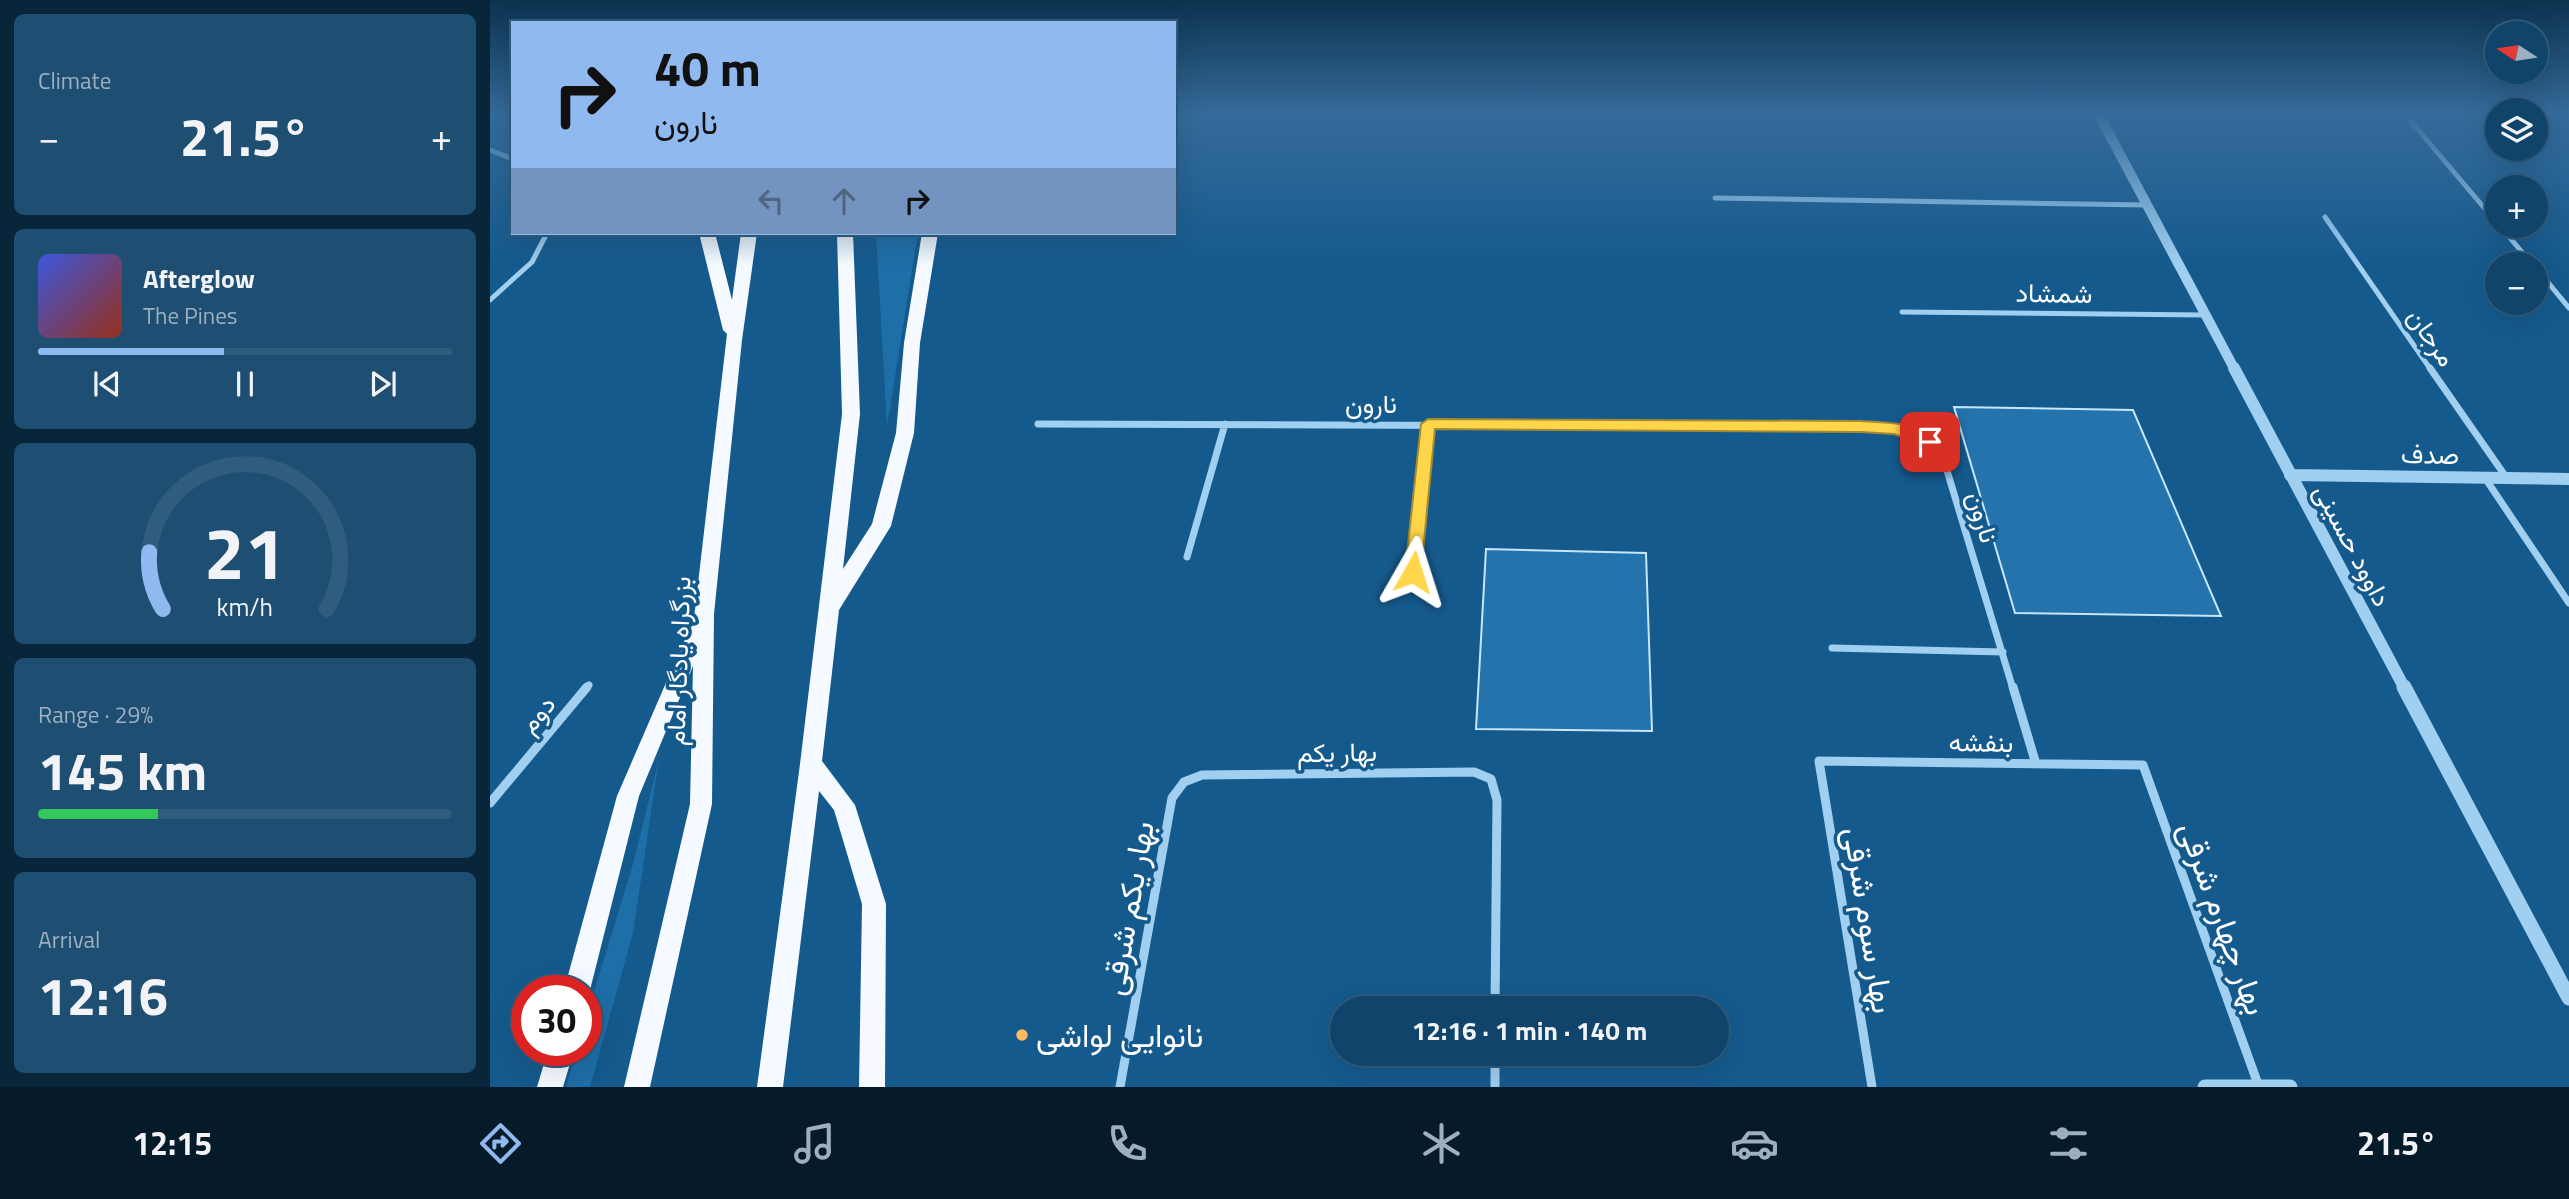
<!DOCTYPE html>
<html lang="en">
<head>
<meta charset="utf-8">
<style>
	body { margin:0; font-family:"Titillium Web",Vazirmatn,sans-serif; background:#1e4e72; color:#f1f3f6; height:100vh; display:flex; flex-direction:column; font-size:26px; white-space:nowrap }
	* { box-sizing:border-box; margin:0 }
	p { font-size:23px; color:#9cb0c1 }
	.icon { flex:none; width:38px; height:38px; fill:none; stroke:currentColor; stroke-width:2; stroke-linecap:round; stroke-linejoin:round }
	.map { position:relative; flex:1; overflow:hidden }
	.panel { display:flex; flex-direction:column; gap:14px; padding:14px; background:#09253a; width:490px }
	.panel>* { flex:none }
	.guide { position:absolute; left:21px; top:21px; width:665px; height:214px; border-radius:0px; box-shadow:0 7px 28px #0002,0 0 0 2px #305c7e; background:#90b9f0; color:#111; overflow:hidden }
	.needle { width:46px; rotate:282deg }
	.controls { position:absolute; left:1995px; top:21px; display:grid; gap:14px }
	.controls a { display:grid; place-items:center; width:63px; height:63px; border-radius:50%; background:#10446a; box-shadow:0 7px 28px #0002,0 0 0 2px #305c7e; font-size:35px }
	.speed { position:absolute; left:21px; top:975px; display:flex; gap:14px; font-size:35px; font-weight:700; text-align:center }
	.speed>* { display:grid; place-content:center; width:91px; height:91px; border-radius:50%; background:#10446a; box-shadow:0 7px 28px #0002,0 0 0 2px #305c7e; line-height:1 }
	.speed .limit { border:10px solid #d22; background:#fff; color:#111 }
	.pin { position:absolute; display:grid; place-items:center; width:60px; height:60px; color:#fff; margin:-30px; border-radius:14px; box-shadow:0 4px 10px #0006 }
	.me { position:absolute; width:77px; margin:-38px; rotate:6deg; stroke-linejoin:round; filter:drop-shadow(0 0 5px #0008) }
	.turn { display:flex; align-items:center; gap:24px; height:147px; padding:0 28px; font-size:32px }
	.turn .icon { width:91px; height:91px; stroke-width:2.5 }
	.turn b { display:block; font-size:49px; line-height:60px }
	.lanes { display:flex; align-items:center; height:66px; padding:0 28px; background:#0003; justify-content:center; gap:35px; direction:ltr }
	.lanes .off { opacity:.35 }
	.big { font-size:52px; font-weight:700; line-height:1.1 }
	.panel .card { flex:1; display:flex; flex-direction:column; justify-content:center; gap:10px; min-width:0; padding:0 24px; border-radius:10px; background:#1e4e72 }
	.panel .dial { align-items:center; gap:0 }
	.dial svg { height:182px; overflow:visible; fill:none; stroke:#305c7e; stroke-width:7; stroke-linecap:round; text-anchor:middle }
	.dial text { fill:#f1f3f6; stroke:none }
	.song { display:flex; align-items:center; gap:21px }
	.cover { width:84px; height:84px; border-radius:10px; background:linear-gradient(135deg,hsl(230 70% 55%),hsl(10 70% 35%)) }
	.played { height:7px; border-radius:4px; background:linear-gradient(90deg,#90b9f0 45%,#305c7e 45%) }
	.keys { display:flex; justify-content:space-around; direction:ltr }
	.heat { display:flex; justify-content:space-between; align-items:center; font-size:38px; direction:ltr }
	.charge { height:10px; border-radius:5px; background:linear-gradient(90deg,#34c759 29%,#305c7e 0) }
	.trip { position:absolute; left:840px; top:996px; width:399px; height:70px; border-radius:35px; background:#10446a; box-shadow:0 7px 28px #0002,0 0 0 2px #305c7e; font-weight:700; line-height:70px; text-align:center }
	.tab-bar { display:flex; height:112px; justify-content:space-around; align-items:center; background:#061b2a; color:#9cb0c1 }
	.tab-bar .icon { width:49px; height:49px }
	.tab-bar .current { color:#90b9f0 }
	.tab-bar b { font-size:32px; color:#f1f3f6 }
	main { display:flex; flex:1; min-height:0 }
	.map>svg:first-child { display:block }
	.green { fill:#1e6ea7 }
	.building { fill:#2473ac; stroke:#c6e6fb; stroke-width:2 }
	.lines { fill:none; stroke-linecap:round; stroke-linejoin:round }
	.minor-far2 { stroke:#a0cff0; stroke-width:5 }
	.minor-far1 { stroke:#a0cff0; stroke-width:7 }
	.minor { stroke:#a0cff0; stroke-width:9 }
	.tertiary-far2 { stroke:#a0cff0; stroke-width:10 }
	.tertiary-far1 { stroke:#a0cff0; stroke-width:12 }
	.tertiary { stroke:#a0cff0; stroke-width:15 }
	.trunk { fill:#f4faff; fill-rule:evenodd }
	.route { fill:#ffd54a; stroke:#a68a30; stroke-width:2 }
	.poi-dot { fill:#ffbb5f; stroke:#155a8d; stroke-width:2.5 }
	.labels { text-anchor:middle; dominant-baseline:central; stroke-width:7; stroke-linejoin:round; paint-order:stroke }
	.street-label { font-size:26px; fill:#fff; stroke:#155a8d }
	.near-street-label { font-size:32px; fill:#fff; stroke:#155a8d }
	.near-poi-label { font-size:32px; fill:#fff; stroke:#155a8d; text-anchor:start }
</style>
</head>
<body>
<main>
<section class="panel">
<div class="card"><p>Climate</p>
<div class="heat"><a>−</a><b class="big">21.5°</b><a>+</a></div>
</div>
<div class="card">
<div class="song"><i class="cover"></i><div><b>Afterglow</b><p>The Pines</p></div></div>
<div class="played"></div>
<div class="keys"><svg class="icon" aria-label="previous" viewBox="0 0 24 24"><path d="M18 5L8 12l10 7zM5 5v14"/></svg><svg class="icon" aria-label="pause" viewBox="0 0 24 24"><path d="M8 5v14M16 5v14"/></svg><svg class="icon" aria-label="next" viewBox="0 0 24 24"><path d="M6 5l10 7-10 7zM19 5v14"/></svg></div>
</div>
<div class="card dial"><svg viewBox="0 0 100 80">
<path d="M14 69A42 42 0 1 1 86 69"/>
<path d="M14 69A42 42 0 0 1 8 44" stroke="#90b9f0"/>
<text x="50" y="56" font-size="32" font-weight="700">21</text>
<text x="50" y="72" font-size="11">km/h</text>
</svg></div>
<div class="card"><p>Range · 29%</p><b class="big">145 km</b><div class="charge"></div></div>
<div class="card"><p>Arrival</p><b class="big">12:16</b></div>
</section>
<div class="map">
<svg width="2079" height="1087" viewBox="0 0 2079 1087">
	<rect width="100%" height="100%" fill="#155a8d"/>
	<path class="green" d="M386 233H428L397 427Z
		M169 759 143 933 100 1087H76L87 1050H96V1018L143 864Z"/>
	<path class="building" d="M1464 407 1643 410 1731 616 1525 613Z
		M996 549 1156 553 1162 731 986 729Z"/>
	<g class="lines">
		<path class="minor-far2" d="M1914 113 2007 223
			M0 150 23 159
			M1225 198 1656 205
			M1835 217 1941 370
			M2010 226 2042 264
			M2046 268 2079 308
			M0 300 42 262 57 233
			M1412 312 1715 315"/>
		<path class="minor-far1" d="M1940 368 2016 477
			M548 424 1371 427C1402 428 1428 433 1452 454L1523 689
			M1995 478 2079 603
			M697 557 735 424
			M923 572 938 424
			M1342 648 1513 652
			M95 689 99 685"/>
		<path class="minor" d="M1523 687 1546 764
			M0 803 97 687
			M1005 1054V1087
			M630 1087 682 798 694 782 712 775 984 772 1001 779 1007 800 1005 1008
			M1382 1087 1329 761 1653 765 1769 1087"/>
		<path class="tertiary-far2" d="M1608 113 1745 370"/>
		<path class="tertiary-far1" d="M1744 368 1915 689
			M1800 475 2079 479"/>
		<path class="tertiary" d="M1914 687 2079 998
			M1715 1087H1800"/>
		<path class="trunk" d="M209 233H225L242 300 251 233H267L252 340 224 614 222 804 160 1087H134L200 804 203 666 149 796 100 990 96 998V990H74L127 796 204 618 237 334 233 330Z
			M347 233H363L370 414 353 569 382 524 406 433 414 343 432 233H448L430 343 424 433 401 526 349 610 332 761 365 805 396 904 395 1087H369L372 904 344 810 329 791 293 1087H267L310 764 352 414Z
			M58 1050H84L73 1087H47Z"/>
	</g>
	<linearGradient id="sky" x2="0" y2="1"><stop stop-color="#0c324e"/><stop offset="0.43" stop-color="#356b9a"/><stop offset="1" stop-color="#356b9a" stop-opacity="0"/></linearGradient>
	<rect width="2079" height="265" fill="url(#sky)"/>
	<path class="route" d="M938 419 1371 421C1394 423 1431 421 1447 442L1440 447 1404 434 1371 432 945 429 931 572 929 577H917L915 572 931 424Z"/>
	<circle class="poi-dot" cx="532" cy="1035" r="7"/>
	<g class="labels">
		<g class="street-label">
			<text transform="translate(1564 293) rotate(1)">شمشاد</text>
			<text transform="translate(1942 337) rotate(55)">مرجان</text>
			<text x="881" y="403">نارون</text>
			<text transform="translate(1940 454) rotate(1)">صدف</text>
			<text transform="translate(1493 517) rotate(73)">نارون</text>
			<text transform="translate(1863 545) rotate(62)">داوود حسینی</text>
			<text transform="translate(188 661) rotate(-88)">بزرگراه یادگار امام</text>
			<text transform="translate(47 714) rotate(-50)">دوم</text>
			<text transform="translate(1491 742) rotate(1)">بنفشه</text>
			<text transform="translate(847 752) rotate(-1)">بهار یکم</text>
		</g>
		<g class="near-street-label">
			<text transform="translate(637 908) rotate(-80)">بهار یکم شرقی</text>
			<text transform="translate(1734 918) rotate(70)">بهار چهارم شرقی</text>
			<text transform="translate(1380 920) rotate(81)">بهار سوم شرقی</text>
		</g>
		<g class="near-poi-label">
			<text x="546" y="1035">نانوایی لواشی</text>
		</g>
	</g>
</svg>
<div class="controls">
<a><svg class="needle" viewBox="-14 -14 28 28"><path d="M0-13l5 13h-10z" fill="#e53935"/><path d="M0 13l5-13h-10z" fill="#9cb0c1"/></svg></a>
<a><svg class="icon" aria-label="layers" viewBox="0 0 24 24"><path d="M12 4l9 5-9 5-9-5zM3 14l9 5 9-5"/></svg></a>
<a>+</a>
<a>−</a>
</div>
<div class="speed"><div class="limit">30</div></div>
<div class="pin" style="left:1440px;top:442px;background:#d93025"><svg class="icon" aria-label="arrive" viewBox="0 0 24 24"><path d="M6 21V4h12l-3 4 3 4H6"/></svg></div>
<svg class="me" style="left:923px;top:572px" viewBox="-20 -20 40 40"><path d="M0-17L14 15 0 8-14 15z" fill="#ffd54a" stroke="#fff" stroke-width="4"/></svg>
<div class="trip">12:16 · 1 min · 140 m</div>
<div class="guide">
<div class="turn"><svg class="icon" aria-label="right" viewBox="0 0 24 24"><path d="M7 20v-9h11M14 6l5 5-5 5"/></svg><div><b>40 m</b>نارون</div></div>
<div class="lanes"><svg class="icon off" aria-label="left" viewBox="0 0 24 24"><path d="M17 20v-9H6M10 6l-5 5 5 5"/></svg><svg class="icon off" aria-label="ahead" viewBox="0 0 24 24"><path d="M12 20V5M6 11l6-6 6 6"/></svg><svg class="icon" aria-label="right" viewBox="0 0 24 24"><path d="M7 20v-9h11M14 6l5 5-5 5"/></svg></div>
</div>
</div>
</main>
<nav class="tab-bar">
<b>12:15</b>
<svg class="icon current" aria-label="directions" viewBox="0 0 24 24"><path d="M12 3l9 9-9 9-9-9zM9 14v-3h6M13 9l2 2-2 2"/></svg>
<svg class="icon" aria-label="music" viewBox="0 0 24 24"><path d="M9 18V5l10-2v13"/><circle cx="6" cy="18" r="3"/><circle cx="16" cy="16" r="3"/></svg>
<svg class="icon" aria-label="phone" viewBox="0 0 24 24"><path d="M5 4h4l2 5-3 2q2 4 5 5l2-3 5 2v4C11 20 4 13 5 4z"/></svg>
<svg class="icon" aria-label="climate" viewBox="0 0 24 24"><path d="M12 3v18M4 7l16 10M4 17L20 7"/></svg>
<svg class="icon" aria-label="car" viewBox="0 0 24 24"><path d="M5 17H2v-5l4-1 3-4h7l3 4 3 1v5h-3M9 17h6M6 11h13"/><circle cx="7" cy="17" r="2"/><circle cx="17" cy="17" r="2"/></svg>
<svg class="icon" aria-label="filters" viewBox="0 0 24 24"><path d="M4 7h16M4 17h16"/><circle cx="9" cy="7" r="2"/><circle cx="15" cy="17" r="2"/></svg>
<b>21.5°</b>
</nav>
</body>
</html>
